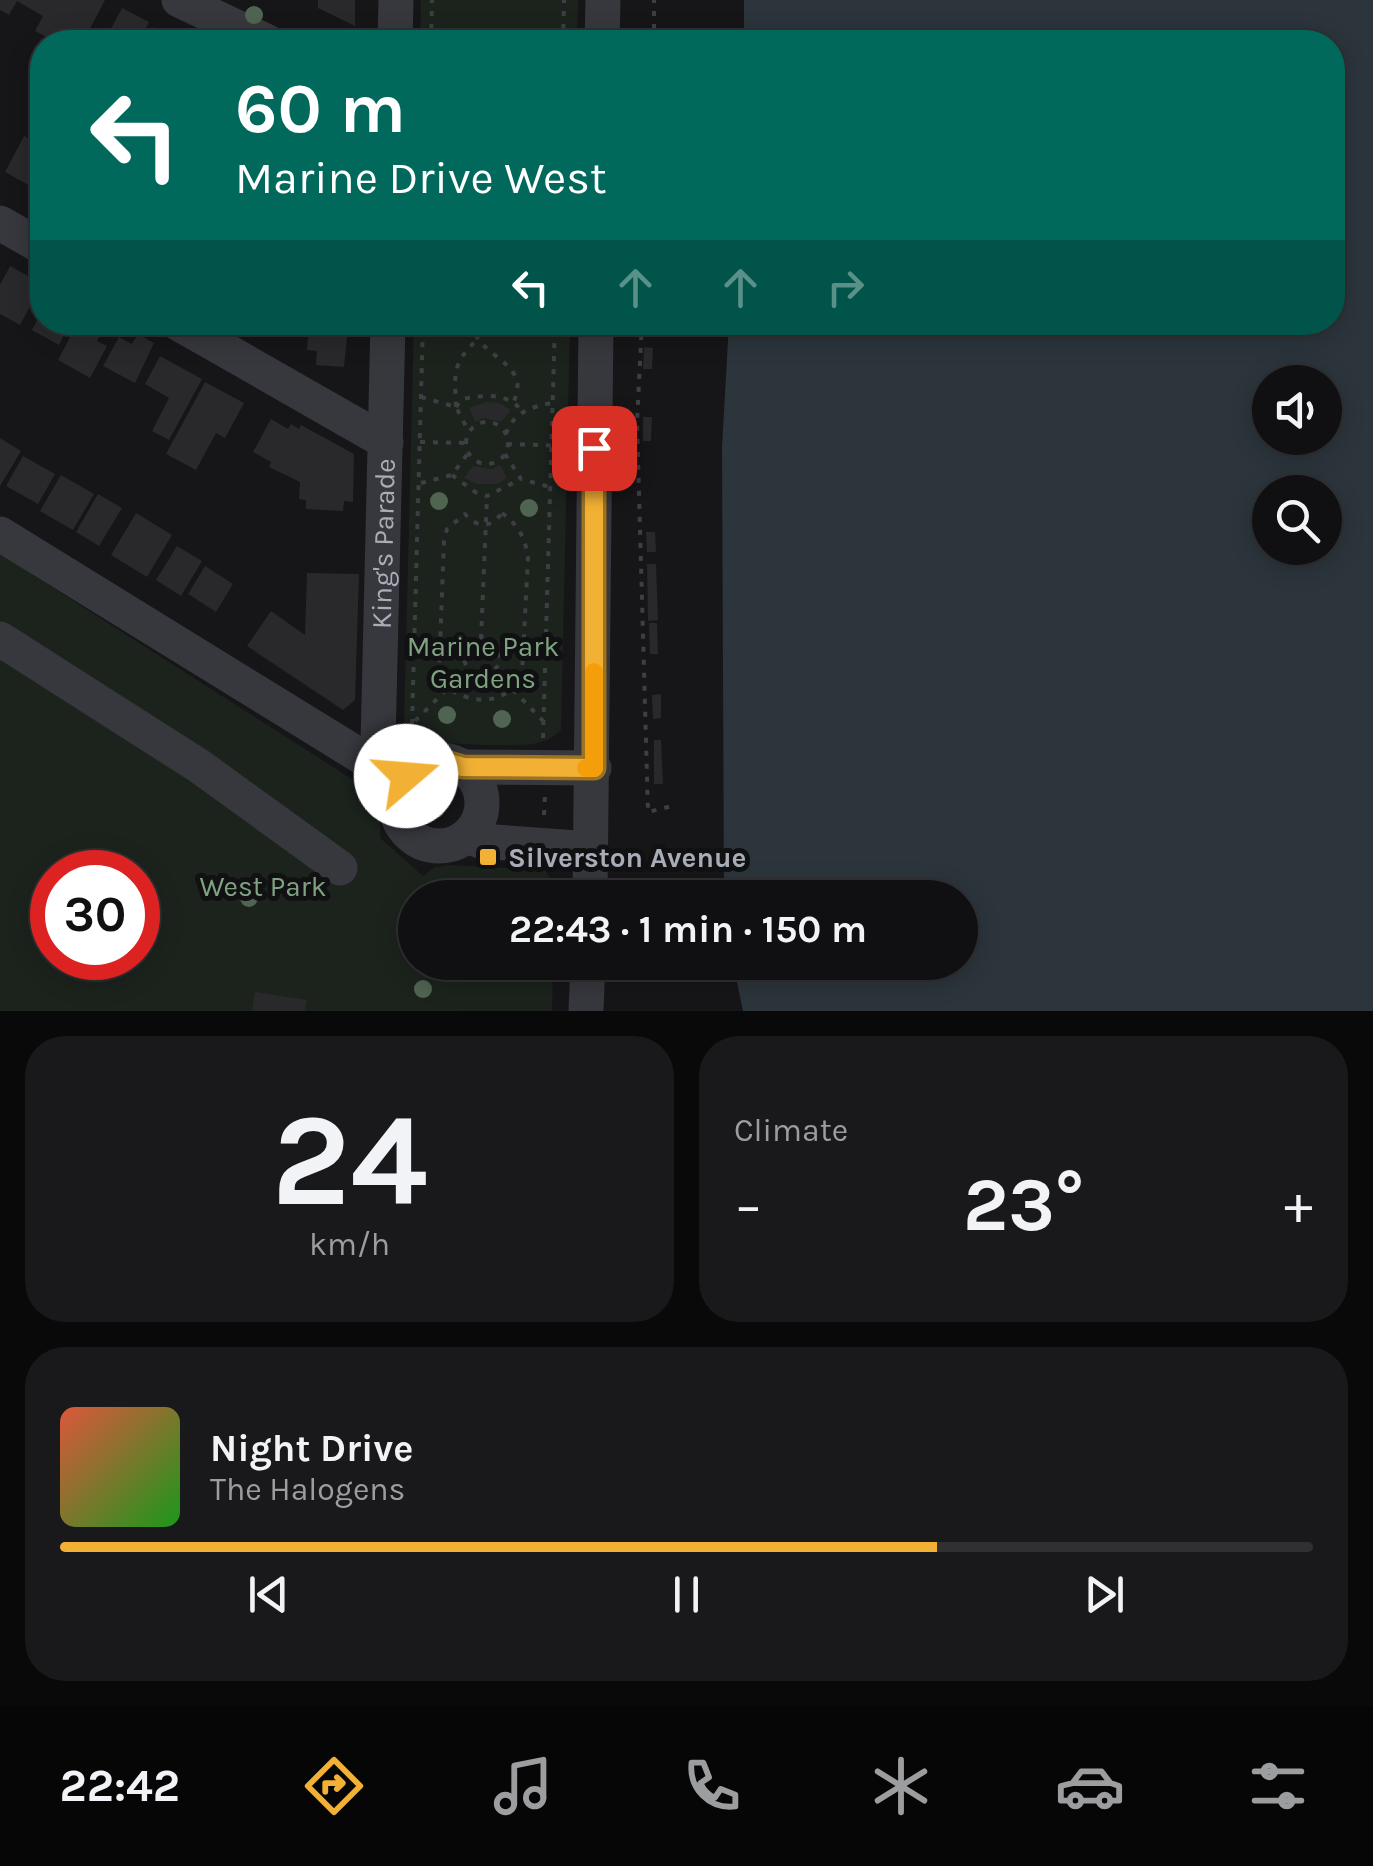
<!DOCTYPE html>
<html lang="en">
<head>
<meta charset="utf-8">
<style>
	body { margin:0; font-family:Karla,sans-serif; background:#19191b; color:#f1f3f6; height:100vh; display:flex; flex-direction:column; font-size:38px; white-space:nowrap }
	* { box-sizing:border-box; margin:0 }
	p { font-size:32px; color:#9c9d9f }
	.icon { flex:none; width:55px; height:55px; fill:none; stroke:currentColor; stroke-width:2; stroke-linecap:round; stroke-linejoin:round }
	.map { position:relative; height:1011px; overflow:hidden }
	.side { display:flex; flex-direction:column; gap:25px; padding:25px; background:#09090a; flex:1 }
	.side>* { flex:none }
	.banner { position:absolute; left:30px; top:30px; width:1315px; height:305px; border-radius:40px; box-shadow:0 5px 25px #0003,0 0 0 2px #303032; background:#00695c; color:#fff; overflow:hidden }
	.buttons { position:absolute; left:1252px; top:365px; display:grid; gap:20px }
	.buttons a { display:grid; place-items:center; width:90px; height:90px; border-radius:50%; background:#101012; box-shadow:0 5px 25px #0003,0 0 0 2px #303032; font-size:50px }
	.speed { position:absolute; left:30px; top:850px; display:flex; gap:20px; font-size:50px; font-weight:700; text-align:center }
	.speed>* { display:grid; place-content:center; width:130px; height:130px; border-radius:50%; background:#101012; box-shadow:0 5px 25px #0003,0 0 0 2px #303032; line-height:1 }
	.speed .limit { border:15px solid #d22; background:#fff; color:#111 }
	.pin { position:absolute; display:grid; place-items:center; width:85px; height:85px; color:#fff; margin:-42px; border-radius:20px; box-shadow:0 5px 15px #0006 }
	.me { position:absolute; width:110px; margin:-55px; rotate:72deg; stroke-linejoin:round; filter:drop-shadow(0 0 8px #0008) }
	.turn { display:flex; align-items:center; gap:35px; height:210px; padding:0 40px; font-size:45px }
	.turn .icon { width:130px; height:130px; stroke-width:2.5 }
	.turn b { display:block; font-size:70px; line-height:85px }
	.lanes { display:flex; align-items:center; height:95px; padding:0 40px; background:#0003; justify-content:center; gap:50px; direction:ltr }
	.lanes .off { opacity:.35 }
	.big { font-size:75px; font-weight:700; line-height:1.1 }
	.side .card { flex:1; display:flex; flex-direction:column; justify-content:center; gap:15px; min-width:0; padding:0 35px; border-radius:40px; background:#19191b }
	.side .dial { align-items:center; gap:0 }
	.dial b { font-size:130px; line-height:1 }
	.song { display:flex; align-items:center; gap:30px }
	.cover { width:120px; height:120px; border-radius:15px; background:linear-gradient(135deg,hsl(10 70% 55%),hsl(120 70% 35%)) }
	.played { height:10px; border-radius:5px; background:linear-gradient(90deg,#f2b134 70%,#303032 70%) }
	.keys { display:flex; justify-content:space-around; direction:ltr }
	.heat { display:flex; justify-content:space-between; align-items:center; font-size:55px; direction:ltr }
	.side .tiles { flex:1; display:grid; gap:25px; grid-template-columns:1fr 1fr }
	.card:last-child { grid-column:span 2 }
	.trip { position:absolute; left:398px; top:880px; width:580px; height:100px; border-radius:50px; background:#101012; box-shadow:0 5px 25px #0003,0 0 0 2px #303032; font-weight:700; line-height:100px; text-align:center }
	.dock { display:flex; height:160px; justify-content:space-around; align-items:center; background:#060607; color:#9c9d9f }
	.dock .icon { width:70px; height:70px }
	.dock .on { color:#f2b134 }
	.dock b { font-size:45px; color:#f1f3f6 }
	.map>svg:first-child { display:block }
	.green { fill:#1c231d; fill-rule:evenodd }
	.water { fill:#2c353c; fill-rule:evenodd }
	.building { fill:#29292c }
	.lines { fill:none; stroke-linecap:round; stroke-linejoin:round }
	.path { stroke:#3d3f44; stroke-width:4; stroke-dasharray:5 8; stroke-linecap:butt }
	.minor { stroke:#37383d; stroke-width:35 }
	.tree { fill:#506452 }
	.route-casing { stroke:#9d7322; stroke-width:25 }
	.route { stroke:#f2b134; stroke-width:18 }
	.slow { stroke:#f59e0b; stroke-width:18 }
	.poi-dot { fill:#f2b134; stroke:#111113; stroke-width:4 }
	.labels { text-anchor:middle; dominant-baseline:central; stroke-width:10; stroke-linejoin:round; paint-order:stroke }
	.street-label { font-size:28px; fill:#a8adb8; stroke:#111113 }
	.park-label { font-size:28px; fill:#7fa381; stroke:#111113 }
	.poi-label { font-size:28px; font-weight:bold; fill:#a8adb8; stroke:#111113; text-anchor:start }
</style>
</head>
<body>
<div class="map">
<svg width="1373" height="1011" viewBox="0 0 1373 1011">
	<rect width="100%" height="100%" fill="#161618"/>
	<path class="green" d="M421 0H578L577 42H420Z
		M414 323H570L561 730C553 738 543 742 532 744 511 747 429 745 411 735L404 723Z
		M0 554 355 781 380 807V838L423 876 435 867 449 865 545 870 555 886V897L415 898V962L553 963 552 1011H0ZM52 872H138V958H52Z"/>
	<path class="water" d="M744 0H1373V1011H743L733 963 960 962V898L724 897 722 447 729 323 1332 322V42H744ZM1270 382H1325V438H1270ZM1270 492H1325V548H1270Z"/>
	<path class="building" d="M0 0H105L83 42 50 39 35 31 43 16 17 1 9 15 0 10Z
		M318 0H355V26L318 8Z
		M122 8 149 22 139 42H104Z
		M152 27 182 42H143Z
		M42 131V167L32 187 5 172 24 136 36 142Z
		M10 266 42 284 20 325 0 314V285Z
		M42 311V322H71L59 345 32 330Z
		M78 322H107L97 341 107 346 90 378 58 360Z
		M319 324 348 327 344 367 316 365 317 351 307 350 309 325Z
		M138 334 154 343 135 383 103 366 119 337 132 344Z
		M644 347 653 348 652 369H643Z
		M160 356 202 379 169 440 152 431 169 398 145 384Z
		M205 382 244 403 225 438 216 433 196 470 166 454Z
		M487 402 499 403 511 410 501 422 484 418 475 422 469 408Z
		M643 417H652L651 441H643Z
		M271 419 288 429 291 424 299 429 301 425 354 454 353 502 344 501 343 511 306 509V500L299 499 300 482 269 467 271 462 253 452Z
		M0 438 21 451 0 486Z
		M23 456 55 474 38 504 6 486Z
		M500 465 507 478 497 484H477L464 478 473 466 491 469Z
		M61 475 94 494 73 530 40 511Z
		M98 494 122 508 99 546 76 532Z
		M136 513 172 535 147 577 111 555Z
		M646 532H655L656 552H647Z
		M177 546 202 561 181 596 156 580Z
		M647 564H656L658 620 648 621Z
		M205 566 233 584 216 612 188 594Z
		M307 573 359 574 355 700 343 710 247 646 271 611 305 635Z
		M649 623H657L658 654H650Z
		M661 694V718L653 719 652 695Z
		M654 740H661L663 784H654Z
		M255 992 307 1000 305 1011H252Z"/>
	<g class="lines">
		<path class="path" d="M431 42 432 0
			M563 42 564 0
			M654 42V0
			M473 322C474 328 475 334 478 339 492 359 529 368 514 401
			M510 322 515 330 527 334 551 322
			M642 322 637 422 648 812 672 806
			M421 397 456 407 469 432
			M456 407C455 375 451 364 477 340
			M456 407 462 399C484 395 507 392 522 411
			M466 443a21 21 0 1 1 42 0a21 21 0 1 1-42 0Z
			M506 434C513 413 530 407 552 403
			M420 442 466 443
			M507 444 567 446
			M505 454 521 479 550 487
			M452 475 475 492 487 496 521 479
			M421 483 452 475 468 453
			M502 513C519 526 525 537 528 558L522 674C506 708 468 705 442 684L439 673 444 541 447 529 465 514C478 529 491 528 502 513Z
			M481 639 487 496
			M464 657a18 18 0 1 1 36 0a18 18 0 1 1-36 0Z
			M495 671 544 722
			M415 721 468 668
			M412 724 423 322
			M543 738 555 322
			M544 815 545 795"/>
		<g class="minor">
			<path d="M179 0 268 42"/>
			<path d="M395 42 396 0"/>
			<path d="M602 42 603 0"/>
			<path d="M0 223 42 247"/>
			<path d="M176 322 386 442"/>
			<path d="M0 534 370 762 405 776"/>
			<path d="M0 639 199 766 340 868"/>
			<circle cx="439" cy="803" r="43"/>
			<path id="s1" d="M370 762 378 743 388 322"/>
			<path d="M463 767 594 768"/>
			<path d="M467 836 480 841 591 849"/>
			<path d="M590 898 596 322"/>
			<path d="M586 1011 588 962"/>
		</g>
	</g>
	<g class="tree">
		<circle cx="254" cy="15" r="9"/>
		<circle cx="439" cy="501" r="9"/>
		<circle cx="529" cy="508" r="9"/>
		<circle cx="447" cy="715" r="9"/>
		<circle cx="502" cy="719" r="9"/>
		<circle cx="436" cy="809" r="9"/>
		<circle cx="249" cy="898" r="9"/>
		<circle cx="423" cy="989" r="9"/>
	</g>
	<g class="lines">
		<defs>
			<path id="route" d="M406 776 415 767 439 760 463 767 594 768V448"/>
		</defs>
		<use href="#route" class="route-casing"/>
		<use href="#route" class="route"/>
		<path class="slow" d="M586 768H594V672"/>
	</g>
	<rect class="poi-dot" x="478" y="847" width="20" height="20" rx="5"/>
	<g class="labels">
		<g class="street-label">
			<text stroke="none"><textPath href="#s1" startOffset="220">King's Parade</textPath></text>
		</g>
		<g class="park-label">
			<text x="483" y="646">Marine Park<tspan x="483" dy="32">Gardens</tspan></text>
			<text x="263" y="886">West Park</text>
		</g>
		<g class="poi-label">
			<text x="508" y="857">Silverston Avenue</text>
		</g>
	</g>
</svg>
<div class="buttons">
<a><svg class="icon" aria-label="sound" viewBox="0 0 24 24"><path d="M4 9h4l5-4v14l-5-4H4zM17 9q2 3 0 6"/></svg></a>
<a><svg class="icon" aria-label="search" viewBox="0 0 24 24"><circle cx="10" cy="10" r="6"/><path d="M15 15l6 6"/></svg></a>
</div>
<div class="speed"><div class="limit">30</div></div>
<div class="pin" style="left:594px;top:448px;background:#d93025"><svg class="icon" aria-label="arrive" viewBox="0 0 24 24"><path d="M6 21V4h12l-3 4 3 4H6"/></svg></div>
<svg class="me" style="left:406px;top:776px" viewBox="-20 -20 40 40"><circle r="19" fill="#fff"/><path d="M0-13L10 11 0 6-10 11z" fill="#f2b134"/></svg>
<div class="trip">22:43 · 1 min · 150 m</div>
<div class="banner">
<div class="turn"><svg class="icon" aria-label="left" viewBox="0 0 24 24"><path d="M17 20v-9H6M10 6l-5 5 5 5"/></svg><div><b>60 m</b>Marine Drive West</div></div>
<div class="lanes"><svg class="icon" aria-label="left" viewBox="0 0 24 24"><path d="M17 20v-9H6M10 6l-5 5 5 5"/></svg><svg class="icon off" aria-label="ahead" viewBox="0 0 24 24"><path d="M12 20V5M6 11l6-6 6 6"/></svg><svg class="icon off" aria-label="ahead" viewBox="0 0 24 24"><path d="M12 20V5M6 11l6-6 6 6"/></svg><svg class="icon off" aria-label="right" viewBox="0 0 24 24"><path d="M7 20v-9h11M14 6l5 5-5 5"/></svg></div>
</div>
</div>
<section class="side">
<div class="tiles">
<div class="card dial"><b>24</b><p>km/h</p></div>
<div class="card"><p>Climate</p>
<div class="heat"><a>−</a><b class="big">23°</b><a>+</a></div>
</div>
<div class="card">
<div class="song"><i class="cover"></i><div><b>Night Drive</b><p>The Halogens</p></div></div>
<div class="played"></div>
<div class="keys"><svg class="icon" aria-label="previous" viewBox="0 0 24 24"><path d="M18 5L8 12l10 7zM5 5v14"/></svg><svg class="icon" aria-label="pause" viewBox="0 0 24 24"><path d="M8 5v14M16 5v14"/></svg><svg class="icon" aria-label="next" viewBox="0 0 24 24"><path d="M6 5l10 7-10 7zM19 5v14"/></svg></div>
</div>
</div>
</section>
<nav class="dock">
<b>22:42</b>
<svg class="icon on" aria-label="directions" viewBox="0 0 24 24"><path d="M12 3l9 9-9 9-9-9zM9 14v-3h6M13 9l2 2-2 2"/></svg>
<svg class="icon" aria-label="music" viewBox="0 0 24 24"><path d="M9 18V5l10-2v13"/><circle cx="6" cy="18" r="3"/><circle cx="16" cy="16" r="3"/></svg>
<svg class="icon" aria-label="phone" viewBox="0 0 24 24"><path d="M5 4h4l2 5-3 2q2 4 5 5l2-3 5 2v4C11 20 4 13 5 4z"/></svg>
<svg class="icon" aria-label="climate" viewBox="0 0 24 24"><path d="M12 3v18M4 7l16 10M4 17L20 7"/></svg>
<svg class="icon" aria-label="car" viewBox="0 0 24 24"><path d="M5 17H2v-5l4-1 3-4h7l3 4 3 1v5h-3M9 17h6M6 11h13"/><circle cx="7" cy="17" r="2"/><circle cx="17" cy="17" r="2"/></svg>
<svg class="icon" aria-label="filters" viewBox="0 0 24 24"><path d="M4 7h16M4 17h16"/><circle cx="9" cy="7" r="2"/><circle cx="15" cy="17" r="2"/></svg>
</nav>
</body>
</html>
